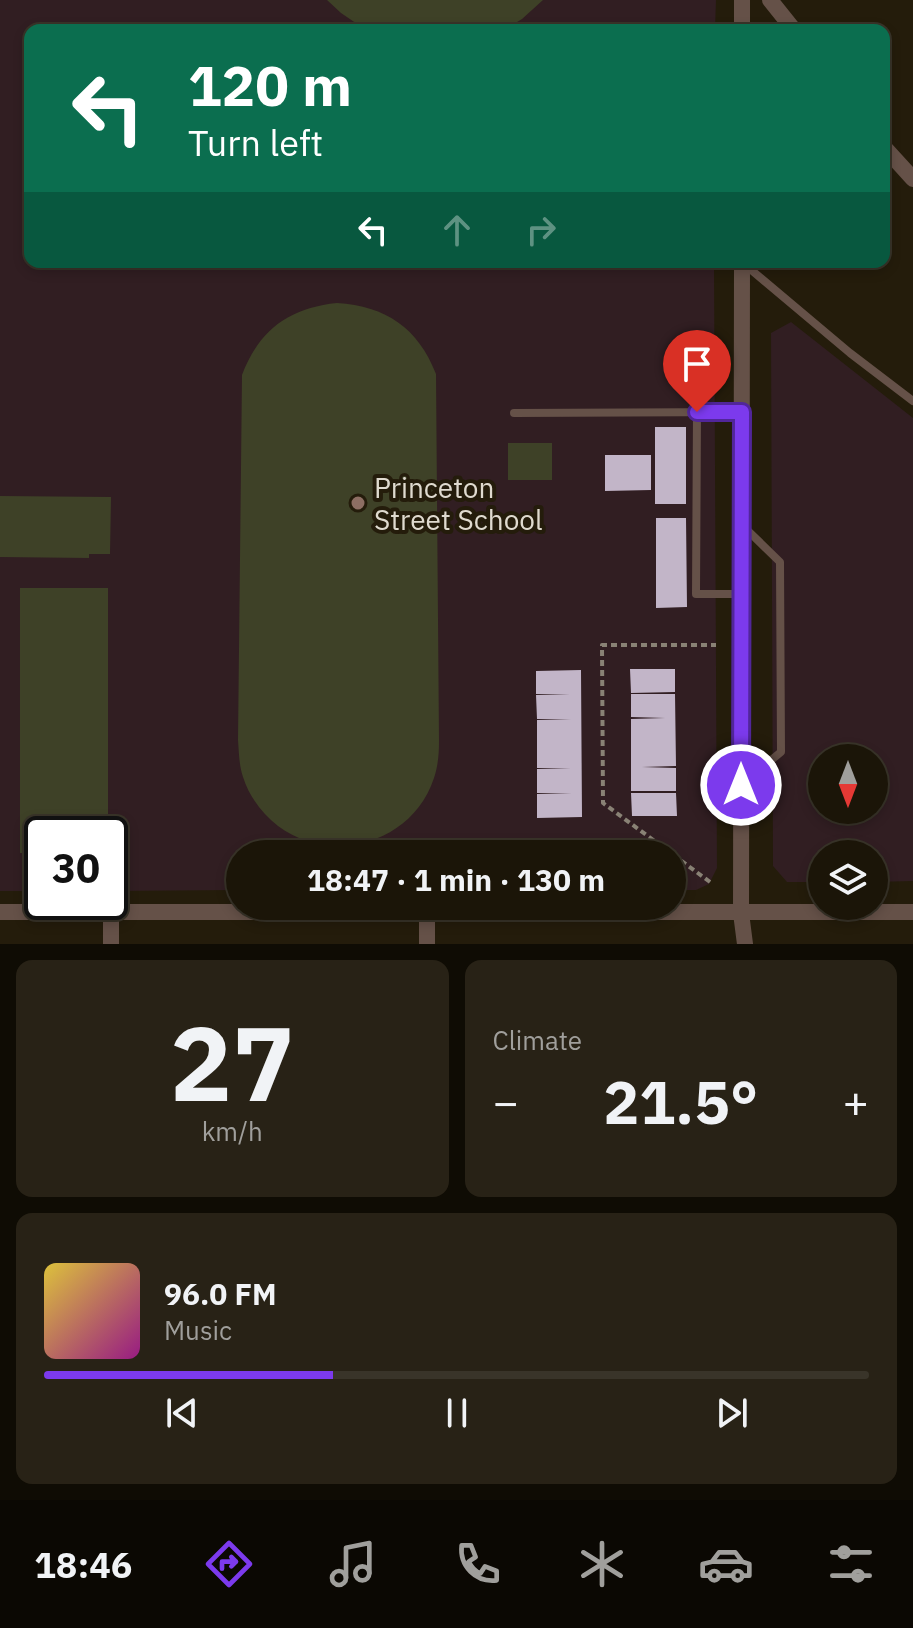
<!DOCTYPE html>
<html lang="en">
<head>
<meta charset="utf-8">
<style>
	body { margin:0; font-family:"IBM Plex Sans",sans-serif; background:#282216; color:#f1f3f6; height:100vh; display:flex; flex-direction:column; font-size:30px; white-space:nowrap }
	* { box-sizing:border-box; margin:0 }
	p { font-size:26px; color:#a09f9c }
	.icon { flex:none; width:44px; height:44px; fill:none; stroke:currentColor; stroke-width:2; stroke-linecap:round; stroke-linejoin:round }
	.map { position:relative; height:944px; overflow:hidden }
	.details { display:flex; flex-direction:column; gap:16px; padding:16px; background:#0f0c04; flex:1 }
	.details>* { flex:none }
	.hud { position:absolute; left:24px; top:24px; width:866px; height:244px; border-radius:16px; box-shadow:0 4px 12px #0003,0 0 0 2px #393429; background:#0b6e4f; color:#fff; overflow:hidden }
	.needle { width:52px; rotate:180deg }
	.buttons { position:absolute; left:808px; top:744px; display:grid; gap:16px }
	.buttons a { display:grid; place-items:center; width:80px; height:80px; border-radius:50%; background:#1b1508; box-shadow:0 4px 12px #0003,0 0 0 2px #393429; font-size:40px }
	.speed { position:absolute; left:24px; top:816px; display:flex; gap:16px; font-size:40px; font-weight:700; text-align:center }
	.speed>* { display:grid; place-content:center; width:104px; height:104px; border-radius:50%; background:#1b1508; box-shadow:0 4px 12px #0003,0 0 0 2px #393429; line-height:1 }
	.speed .limit { border:4px solid #111; border-radius:12px; background:#fff; color:#111 }
	.pin { position:absolute; display:grid; place-items:center; width:68px; height:68px; color:#fff; margin:-82px -34px; border-radius:50% 50% 50% 0; rotate:-45deg; box-shadow:0 0 8px #0007 }
	.pin .icon { rotate:45deg }
	.me { position:absolute; width:88px; margin:-44px; rotate:0deg; stroke-linejoin:round; filter:drop-shadow(0 0 6px #0008) }
	.turn { display:flex; align-items:center; gap:28px; height:168px; padding:0 32px; font-size:36px }
	.turn .icon { width:104px; height:104px; stroke-width:2.5 }
	.turn b { display:block; font-size:56px; line-height:68px }
	.lanes { display:flex; align-items:center; height:76px; padding:0 32px; background:#0003; justify-content:center; gap:40px; direction:ltr }
	.lanes .off { opacity:.35 }
	.big { font-size:60px; font-weight:800; line-height:1.1 }
	.details .tile { flex:1; display:flex; flex-direction:column; justify-content:center; gap:12px; min-width:0; padding:0 28px; border-radius:16px; background:#282216 }
	.details .dial { align-items:center; gap:0 }
	.dial b { font-size:104px; line-height:1 }
	.song { display:flex; align-items:center; gap:24px }
	.cover { width:96px; height:96px; border-radius:12px; background:linear-gradient(135deg,hsl(50 70% 55%),hsl(310 70% 35%)) }
	.played { height:8px; border-radius:4px; background:linear-gradient(90deg,#7c3aed 35%,#393429 35%) }
	.keys { display:flex; justify-content:space-around; direction:ltr }
	.heat { display:flex; justify-content:space-between; align-items:center; font-size:44px; direction:ltr }
	.details .tiles { flex:1; display:grid; gap:16px; grid-template-columns:1fr 1fr }
	.tile:last-child { grid-column:span 2 }
	.trip { position:absolute; left:226px; top:840px; width:460px; height:80px; border-radius:40px; background:#1b1508; box-shadow:0 4px 12px #0003,0 0 0 2px #393429; font-weight:800; line-height:80px; text-align:center }
	.tabs { display:flex; height:128px; justify-content:space-around; align-items:center; background:#0b0803; color:#a09f9c }
	.tabs .icon { width:56px; height:56px }
	.tabs .current { color:#7c3aed }
	.tabs b { font-size:36px; color:#f1f3f6 }
	.map>svg:first-child { display:block }
	.industrial { fill:#311e22; fill-rule:evenodd }
	.green { fill:#3e4127 }
	.building { fill:#c2b5c8 }
	.lines { fill:none; stroke-linecap:round; stroke-linejoin:round }
	.path { stroke:#898275; stroke-width:4; stroke-dasharray:6 4; stroke-linecap:butt }
	.service { stroke:#655148; stroke-width:8 }
	.minor { stroke:#655148; stroke-width:16 }
	.route-casing { stroke:#51269a; stroke-width:20 }
	.route { stroke:#7c3aed; stroke-width:14 }
	.education-dot { fill:#8d6e63; stroke:#241c0b; stroke-width:3 }
	.labels { text-anchor:middle; dominant-baseline:central; stroke-width:8; stroke-linejoin:round; paint-order:stroke }
	.poi-label { font-size:28px; fill:#dfdacf; stroke:#241c0b; text-anchor:start }
</style>
</head>
<body>
<div class="map">
<svg width="913" height="944" viewBox="0 0 913 944">
	<rect width="100%" height="100%" fill="#241c0b"/>
	<path class="industrial" d="M0 0H716L715 30H30V262H714L717 868 709 884 696 890H672V854H240V890L110 891V834H42V891H0Z
		M791 322 913 418V881L874 882V854H822V882H787L773 866 771 333ZM822 758H874V810H822Z"/>
	<path class="green" d="M327 0H543L522 19 504 30H366L341 13Z
		M337 303C386 306 418 328 436 374L439 741C439 754 438 766 434 778 413 843 332 866 278 826 262 814 249 796 243 777 239 765 239 753 238 740L242 375C259 330 289 308 337 303Z
		M508 443H552V480H508Z
		M0 496 111 497 110 554H89V558L0 557Z
		M20 588H108V834H42V853H20Z"/>
	<path class="building" d="M655 427H686V504H655Z
		M605 455H651V490L605 491Z
		M656 518H686L687 607 656 608Z
		M630 669H675V692L631 693Z
		M581 670 582 817 537 818V794H572L537 793V769H571L537 768V720H571L537 719 536 695 570 694H536V671Z
		M631 694H675L676 766 642 767 676 768V791H631V719L665 718 631 717Z
		M631 793H676L677 816H632Z"/>
	<g class="lines">
		<path class="path" d="M710 882 603 803 602 645H716"/>
		<path class="service" d="M743 263 850 353 913 401
			M697 412 696 594H741
			M514 413 742 412
			M742 784 781 752 780 562 742 525"/>
		<path class="minor" d="M770 0 794 30
			M742 30V0
			M884 147 913 179
			M742 262 741 913 745 944
			M427 911V944
			M0 912H913
			M111 912V944"/>
	</g>
	<g class="lines">
		<defs>
			<path id="route" d="M697 412H742L741 785"/>
		</defs>
		<use href="#route" class="route-casing"/>
		<use href="#route" class="route"/>
	</g>
	<circle class="education-dot" cx="358" cy="503" r="8"/>
	<g class="labels">
		<g class="poi-label">
			<text x="374" y="487">Princeton<tspan x="374" dy="32">Street School</tspan></text>
		</g>
	</g>
</svg>
<div class="buttons">
<a><svg class="needle" viewBox="-14 -14 28 28"><path d="M0-13l5 13h-10z" fill="#e53935"/><path d="M0 13l5-13h-10z" fill="#a09f9c"/></svg></a>
<a><svg class="icon" aria-label="layers" viewBox="0 0 24 24"><path d="M12 4l9 5-9 5-9-5zM3 14l9 5 9-5"/></svg></a>
</div>
<div class="speed"><div class="limit">30</div></div>
<div class="pin" style="left:697px;top:412px;background:#d93025"><svg class="icon" aria-label="arrive" viewBox="0 0 24 24"><path d="M6 21V4h12l-3 4 3 4H6"/></svg></div>
<svg class="me" style="left:741px;top:785px" viewBox="-20 -20 40 40"><circle r="17" fill="#7c3aed" stroke="#fff" stroke-width="3"/><path d="M0-11L8 9 0 5-8 9z" fill="#fff"/></svg>
<div class="trip">18:47 · 1 min · 130 m</div>
<div class="hud">
<div class="turn"><svg class="icon" aria-label="left" viewBox="0 0 24 24"><path d="M17 20v-9H6M10 6l-5 5 5 5"/></svg><div><b>120 m</b>Turn left</div></div>
<div class="lanes"><svg class="icon" aria-label="left" viewBox="0 0 24 24"><path d="M17 20v-9H6M10 6l-5 5 5 5"/></svg><svg class="icon off" aria-label="ahead" viewBox="0 0 24 24"><path d="M12 20V5M6 11l6-6 6 6"/></svg><svg class="icon off" aria-label="right" viewBox="0 0 24 24"><path d="M7 20v-9h11M14 6l5 5-5 5"/></svg></div>
</div>
</div>
<section class="details">
<div class="tiles">
<div class="tile dial"><b>27</b><p>km/h</p></div>
<div class="tile"><p>Climate</p>
<div class="heat"><a>−</a><b class="big">21.5°</b><a>+</a></div>
</div>
<div class="tile">
<div class="song"><i class="cover"></i><div><b>96.0 FM</b><p>Music</p></div></div>
<div class="played"></div>
<div class="keys"><svg class="icon" aria-label="previous" viewBox="0 0 24 24"><path d="M18 5L8 12l10 7zM5 5v14"/></svg><svg class="icon" aria-label="pause" viewBox="0 0 24 24"><path d="M8 5v14M16 5v14"/></svg><svg class="icon" aria-label="next" viewBox="0 0 24 24"><path d="M6 5l10 7-10 7zM19 5v14"/></svg></div>
</div>
</div>
</section>
<nav class="tabs">
<b>18:46</b>
<svg class="icon current" aria-label="directions" viewBox="0 0 24 24"><path d="M12 3l9 9-9 9-9-9zM9 14v-3h6M13 9l2 2-2 2"/></svg>
<svg class="icon" aria-label="music" viewBox="0 0 24 24"><path d="M9 18V5l10-2v13"/><circle cx="6" cy="18" r="3"/><circle cx="16" cy="16" r="3"/></svg>
<svg class="icon" aria-label="phone" viewBox="0 0 24 24"><path d="M5 4h4l2 5-3 2q2 4 5 5l2-3 5 2v4C11 20 4 13 5 4z"/></svg>
<svg class="icon" aria-label="climate" viewBox="0 0 24 24"><path d="M12 3v18M4 7l16 10M4 17L20 7"/></svg>
<svg class="icon" aria-label="car" viewBox="0 0 24 24"><path d="M5 17H2v-5l4-1 3-4h7l3 4 3 1v5h-3M9 17h6M6 11h13"/><circle cx="7" cy="17" r="2"/><circle cx="17" cy="17" r="2"/></svg>
<svg class="icon" aria-label="filters" viewBox="0 0 24 24"><path d="M4 7h16M4 17h16"/><circle cx="9" cy="7" r="2"/><circle cx="15" cy="17" r="2"/></svg>
</nav>
</body>
</html>
